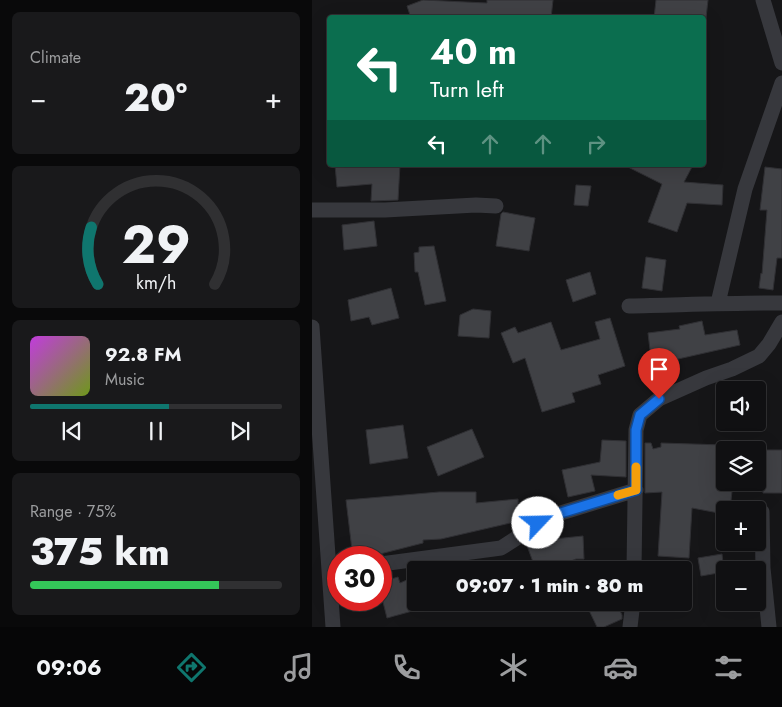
<!DOCTYPE html>
<html lang="en">
<head>
<meta charset="utf-8">
<style>
	body { margin:0; font-family:Jost,sans-serif; background:#19191b; color:#f1f3f6; height:100vh; display:flex; flex-direction:column; font-size:19px; white-space:nowrap }
	* { box-sizing:border-box; margin:0 }
	p { font-size:16px; color:#9c9d9f }
	.icon { flex:none; width:28px; height:28px; fill:none; stroke:currentColor; stroke-width:2; stroke-linecap:round; stroke-linejoin:round }
	.map { position:relative; flex:1; overflow:hidden }
	.details { display:flex; flex-direction:column; gap:12px; padding:12px; background:#09090a; width:312px }
	.details>* { flex:none }
	.banner { position:absolute; left:15px; top:15px; width:379px; height:152px; border-radius:5px; box-shadow:0 5px 20px #0002,0 0 0 1px #303032; background:#0b6e4f; color:#fff; overflow:hidden }
	.buttons { position:absolute; left:404px; top:381px; display:grid; gap:10px }
	.buttons a { display:grid; place-items:center; width:50px; height:50px; border-radius:5px; background:#101012; box-shadow:0 5px 20px #0002,0 0 0 1px #303032; font-size:25px }
	.speed { position:absolute; left:15px; top:546px; display:flex; gap:10px; font-size:25px; font-weight:700; text-align:center }
	.speed>* { display:grid; place-content:center; width:65px; height:65px; border-radius:50%; background:#101012; box-shadow:0 5px 20px #0002,0 0 0 1px #303032; line-height:1 }
	.speed .limit { border:8px solid #d22; background:#fff; color:#111 }
	.pin { position:absolute; display:grid; place-items:center; width:42px; height:42px; color:#fff; margin:-51px -21px; border-radius:50% 50% 50% 0; rotate:-45deg; box-shadow:0 0 5px #0007 }
	.pin .icon { rotate:45deg }
	.me { position:absolute; width:55px; margin:-28px; rotate:66deg; stroke-linejoin:round; filter:drop-shadow(0 0 4px #0008) }
	.turn { display:flex; align-items:center; gap:18px; height:105px; padding:0 20px; font-size:22px }
	.turn .icon { width:65px; height:65px; stroke-width:2.5 }
	.turn b { display:block; font-size:35px; line-height:42px }
	.lanes { display:flex; align-items:center; height:48px; padding:0 20px; background:#0003; justify-content:center; gap:25px; direction:ltr }
	.lanes .off { opacity:.35 }
	.big { font-size:38px; font-weight:800; line-height:1.1 }
	.details .widget { flex:1; display:flex; flex-direction:column; justify-content:center; gap:8px; min-width:0; padding:0 18px; border-radius:8px; background:#19191b }
	.details .dial { align-items:center; gap:0 }
	.dial svg { height:130px; overflow:visible; fill:none; stroke:#303032; stroke-width:7; stroke-linecap:round; text-anchor:middle }
	.dial text { fill:#f1f3f6; stroke:none }
	.song { display:flex; align-items:center; gap:15px }
	.cover { width:60px; height:60px; border-radius:8px; background:linear-gradient(135deg,hsl(290 70% 55%),hsl(80 70% 35%)) }
	.played { height:5px; border-radius:2px; background:linear-gradient(90deg,#0f766e 55%,#303032 55%) }
	.keys { display:flex; justify-content:space-around; direction:ltr }
	.heat { display:flex; justify-content:space-between; align-items:center; font-size:28px; direction:ltr }
	.charge { height:8px; border-radius:4px; background:linear-gradient(90deg,#34c759 75%,#303032 0) }
	.trip { position:absolute; left:95px; top:561px; width:285px; height:50px; border-radius:5px; background:#101012; box-shadow:0 5px 20px #0002,0 0 0 1px #303032; font-weight:800; line-height:50px; text-align:center }
	.menu { display:flex; height:80px; justify-content:space-around; align-items:center; background:#060607; color:#9c9d9f }
	.menu .icon { width:35px; height:35px }
	.menu .current { color:#0f766e }
	.menu b { font-size:22px; color:#f1f3f6 }
	main { display:flex; flex:1; min-height:0 }
	.map>svg:first-child { display:block }
	.building { fill:#404145; stroke:#303034 }
	.lines { fill:none; stroke-linecap:round; stroke-linejoin:round }
	.minor { stroke:#37383d; stroke-width:15 }
	.route-casing { stroke:#114b97; stroke-width:12 }
	.route { stroke:#1a73e8; stroke-width:9 }
	.slow { stroke:#f59e0b; stroke-width:9 }
</style>
</head>
<body>
<main>
<section class="details">
<div class="widget"><p>Climate</p>
<div class="heat"><a>−</a><b class="big">20°</b><a>+</a></div>
</div>
<div class="widget dial"><svg viewBox="0 0 100 80">
<path d="M14 69A42 42 0 1 1 86 69"/>
<path d="M14 69A42 42 0 0 1 10 34" stroke="#0f766e"/>
<text x="50" y="56" font-size="32" font-weight="700">29</text>
<text x="50" y="72" font-size="11">km/h</text>
</svg></div>
<div class="widget">
<div class="song"><i class="cover"></i><div><b>92.8 FM</b><p>Music</p></div></div>
<div class="played"></div>
<div class="keys"><svg class="icon" aria-label="previous" viewBox="0 0 24 24"><path d="M18 5L8 12l10 7zM5 5v14"/></svg><svg class="icon" aria-label="pause" viewBox="0 0 24 24"><path d="M8 5v14M16 5v14"/></svg><svg class="icon" aria-label="next" viewBox="0 0 24 24"><path d="M6 5l10 7-10 7zM19 5v14"/></svg></div>
</div>
<div class="widget"><p>Range · 75%</p><b class="big">375 km</b><div class="charge"></div></div>
</section>
<div class="map">
<svg width="470" height="627" viewBox="0 0 470 627">
	<rect width="100%" height="100%" fill="#161618"/>
	<path class="building" d="M111 0 175 3V0H241L239 18H99L95 6Z
		M344 0H396L394 18H342Z
		M23 165H88L86 200 59 201 60 184 25 187Z
		M312 165H381L372 182 411 185 410 205 375 203 365 232 336 222 350 184Z
		M453 167 470 169V258H465L461 290 447 288 449 273 450 274 455 210H448Z
		M264 185 279 186 276 206 262 205Z
		M191 212 223 218 217 251 184 246 189 214Z
		M62 221 65 246 32 250 30 225Z
		M122 246 134 301 113 305 106 272H103L102 253 107 252V247Z
		M334 257 354 260 350 291 330 288Z
		M278 272 284 294 261 302 254 280Z
		M79 288 87 318 60 325 57 317 39 321 36 300Z
		M161 309 179 311 177 338 146 336 148 315Z
		M298 318 313 366 286 375 289 384 260 393 263 402 230 412 213 358 201 363 189 333 203 327 206 333 239 322 249 350 288 339 283 322Z
		M390 321 393 335 425 330 428 345 366 359 367 372 341 375 336 333 368 329 367 326Z
		M91 425 96 458 58 464 54 430Z
		M160 429 172 457 126 476 115 447Z
		M290 440 314 441V477L279 475 283 491 256 497 250 470 288 462Z
		M333 443H339L341 449 349 447V443L412 445V482H421L418 510H412V514L380 508 377 558 346 556 350 492 333 493Z
		M452 450H470V493H451Z
		M127 492H164V503L206 499 207 521 129 539 111 540V543L64 555 41 558 34 500Z
		M239 532 242 539 271 536 272 559H264L235 570H224L214 543 221 538Z
		M410 554 412 572 389 576 386 558Z
		M104 576V610L75 618 69 594V582L86 577 88 583Z
		M273 602H304L310 615V619L292 627H285Z"/>
	<g class="lines">
		<path class="minor" d="M451 0 470 63
			M0 210H73L164 205 184 206
			M406 303 433 189 470 83
			M317 306C368 305 419 303 470 303
			M0 327 21 627
			M450 512 451 568 457 627
			M69 564 189 548 239 516 324 490
			M322 570 324 430 328 415 347 399 394 378 420 369 447 356 457 344 470 322
			M318 627 321 602"/>
	</g>
	<g class="lines">
		<defs>
			<path id="route" d="M226 523 239 516 324 490V430L328 415 347 399"/>
		</defs>
		<use href="#route" class="route-casing"/>
		<use href="#route" class="route"/>
		<path class="slow" d="M306 495 324 490V467"/>
	</g>
</svg>
<div class="buttons">
<a><svg class="icon" aria-label="sound" viewBox="0 0 24 24"><path d="M4 9h4l5-4v14l-5-4H4zM17 9q2 3 0 6"/></svg></a>
<a><svg class="icon" aria-label="layers" viewBox="0 0 24 24"><path d="M12 4l9 5-9 5-9-5zM3 14l9 5 9-5"/></svg></a>
<a>+</a>
<a>−</a>
</div>
<div class="speed"><div class="limit">30</div></div>
<div class="pin" style="left:347px;top:399px;background:#d93025"><svg class="icon" aria-label="arrive" viewBox="0 0 24 24"><path d="M6 21V4h12l-3 4 3 4H6"/></svg></div>
<svg class="me" style="left:226px;top:523px" viewBox="-20 -20 40 40"><circle r="19" fill="#fff"/><path d="M0-13L10 11 0 6-10 11z" fill="#1a73e8"/></svg>
<div class="trip">09:07 · 1 min · 80 m</div>
<div class="banner">
<div class="turn"><svg class="icon" aria-label="left" viewBox="0 0 24 24"><path d="M17 20v-9H6M10 6l-5 5 5 5"/></svg><div><b>40 m</b>Turn left</div></div>
<div class="lanes"><svg class="icon" aria-label="left" viewBox="0 0 24 24"><path d="M17 20v-9H6M10 6l-5 5 5 5"/></svg><svg class="icon off" aria-label="ahead" viewBox="0 0 24 24"><path d="M12 20V5M6 11l6-6 6 6"/></svg><svg class="icon off" aria-label="ahead" viewBox="0 0 24 24"><path d="M12 20V5M6 11l6-6 6 6"/></svg><svg class="icon off" aria-label="right" viewBox="0 0 24 24"><path d="M7 20v-9h11M14 6l5 5-5 5"/></svg></div>
</div>
</div>
</main>
<nav class="menu">
<b>09:06</b>
<svg class="icon current" aria-label="directions" viewBox="0 0 24 24"><path d="M12 3l9 9-9 9-9-9zM9 14v-3h6M13 9l2 2-2 2"/></svg>
<svg class="icon" aria-label="music" viewBox="0 0 24 24"><path d="M9 18V5l10-2v13"/><circle cx="6" cy="18" r="3"/><circle cx="16" cy="16" r="3"/></svg>
<svg class="icon" aria-label="phone" viewBox="0 0 24 24"><path d="M5 4h4l2 5-3 2q2 4 5 5l2-3 5 2v4C11 20 4 13 5 4z"/></svg>
<svg class="icon" aria-label="climate" viewBox="0 0 24 24"><path d="M12 3v18M4 7l16 10M4 17L20 7"/></svg>
<svg class="icon" aria-label="car" viewBox="0 0 24 24"><path d="M5 17H2v-5l4-1 3-4h7l3 4 3 1v5h-3M9 17h6M6 11h13"/><circle cx="7" cy="17" r="2"/><circle cx="17" cy="17" r="2"/></svg>
<svg class="icon" aria-label="filters" viewBox="0 0 24 24"><path d="M4 7h16M4 17h16"/><circle cx="9" cy="7" r="2"/><circle cx="15" cy="17" r="2"/></svg>
</nav>
</body>
</html>
